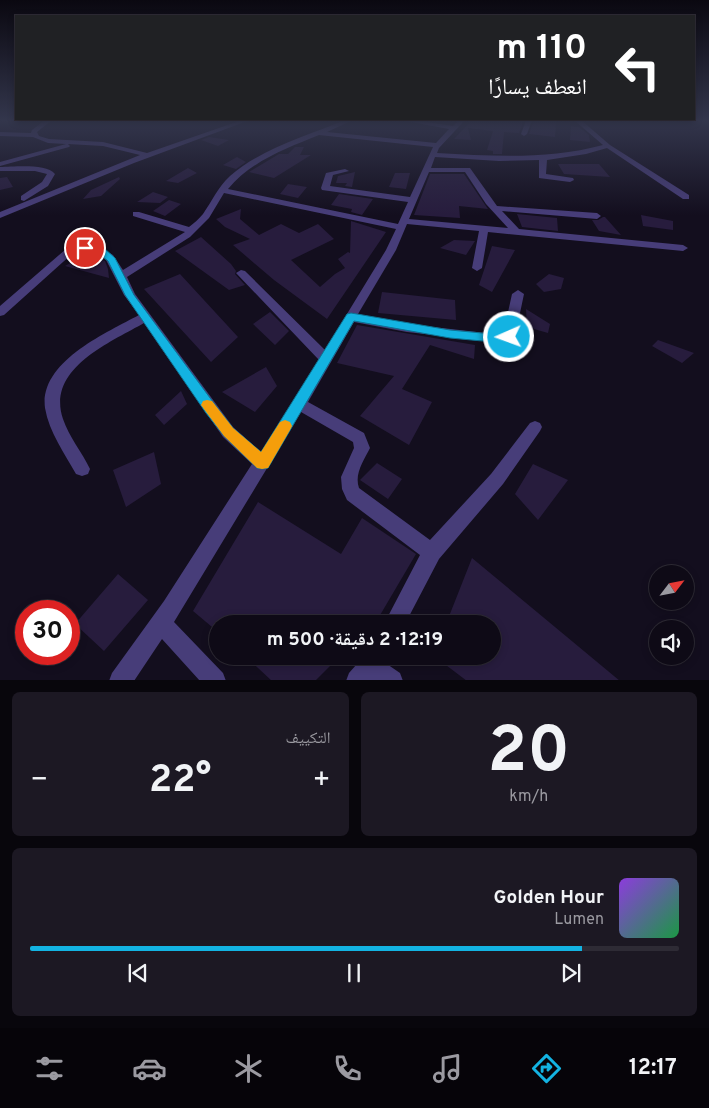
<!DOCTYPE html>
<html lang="ar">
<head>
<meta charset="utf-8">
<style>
	body { margin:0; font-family:Overpass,"Noto Naskh Arabic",sans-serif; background:#1c1823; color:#f1f3f6; direction:rtl; height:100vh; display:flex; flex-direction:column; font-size:19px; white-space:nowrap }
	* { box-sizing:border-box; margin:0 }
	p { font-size:16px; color:#9b9aa1 }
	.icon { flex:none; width:28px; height:28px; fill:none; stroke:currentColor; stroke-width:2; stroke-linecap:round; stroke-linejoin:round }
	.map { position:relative; height:680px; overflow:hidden; direction:ltr }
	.details { display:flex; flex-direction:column; gap:12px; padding:12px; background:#08060c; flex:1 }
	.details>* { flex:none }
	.banner { position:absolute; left:15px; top:15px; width:680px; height:105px; border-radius:0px; box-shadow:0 2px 8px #0003,0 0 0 1px #2e2b35; direction:rtl; background:#202124; color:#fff; overflow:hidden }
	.needle { width:32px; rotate:58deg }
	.fabs { position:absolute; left:649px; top:565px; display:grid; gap:10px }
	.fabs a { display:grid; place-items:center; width:45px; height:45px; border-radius:50%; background:#0e0a16; box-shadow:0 2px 8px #0003,0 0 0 1px #2e2b35; font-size:25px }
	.speed { position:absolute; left:15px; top:600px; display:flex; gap:10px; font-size:25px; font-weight:700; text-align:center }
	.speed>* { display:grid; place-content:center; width:65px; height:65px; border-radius:50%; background:#0e0a16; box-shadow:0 2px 8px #0003,0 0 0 1px #2e2b35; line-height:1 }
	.speed .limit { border:8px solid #d22; background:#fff; color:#111 }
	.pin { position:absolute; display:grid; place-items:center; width:42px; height:42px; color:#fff; margin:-21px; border:2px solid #fff; border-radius:50%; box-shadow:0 1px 5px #0007 }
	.me { position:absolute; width:55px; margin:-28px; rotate:268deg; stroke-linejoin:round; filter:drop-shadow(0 0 4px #0008) }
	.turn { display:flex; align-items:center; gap:18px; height:105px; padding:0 25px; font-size:22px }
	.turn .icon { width:65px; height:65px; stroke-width:2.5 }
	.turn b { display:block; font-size:35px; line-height:42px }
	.big { font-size:38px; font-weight:700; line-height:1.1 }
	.details .card { flex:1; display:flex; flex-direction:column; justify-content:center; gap:8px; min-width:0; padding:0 18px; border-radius:8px; background:#1c1823 }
	.details .dial { align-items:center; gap:0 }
	.dial b { font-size:65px; line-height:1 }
	.song { display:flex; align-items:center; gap:15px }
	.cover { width:60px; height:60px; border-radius:8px; background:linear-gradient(135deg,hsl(270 70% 55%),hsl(140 70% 35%)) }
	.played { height:5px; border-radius:2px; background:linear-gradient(90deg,#13b3e2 85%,#2e2b35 85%) }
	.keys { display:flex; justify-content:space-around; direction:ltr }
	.heat { display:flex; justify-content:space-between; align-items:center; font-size:28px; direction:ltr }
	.details .tiles { flex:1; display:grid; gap:12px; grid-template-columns:1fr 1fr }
	.card:last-child { grid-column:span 2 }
	.trip { position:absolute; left:209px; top:615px; width:292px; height:50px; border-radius:25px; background:#0e0a16; box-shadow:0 2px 8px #0003,0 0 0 1px #2e2b35; font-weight:700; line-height:50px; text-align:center; direction:rtl }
	.dock { display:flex; height:80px; justify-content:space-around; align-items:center; background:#060409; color:#9b9aa1 }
	.dock .icon { width:35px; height:35px }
	.dock .selected { color:#13b3e2 }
	.dock b { font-size:22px; color:#f1f3f6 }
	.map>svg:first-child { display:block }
	.building { fill:#271c3d }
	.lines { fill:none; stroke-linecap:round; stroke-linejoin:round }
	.minor { fill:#473d79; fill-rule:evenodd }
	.route { fill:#13b3e2; stroke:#0c7493 }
	.slow { fill:#f59e0b }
</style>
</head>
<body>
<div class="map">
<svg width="709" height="681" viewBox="0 0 709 681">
	<rect width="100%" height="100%" fill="#130e1e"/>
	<path class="building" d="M472 120H524L519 133 504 132 502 154H493V151L487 150 493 131 468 128 471 140 454 139Z
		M534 120H556L555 137 529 134Z
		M571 126 579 127 589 135 590 142 570 140Z
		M209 137 229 140 218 146 201 140Z
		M295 147H304L300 155H311L274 178 249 172 279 154H288Z
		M237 157 246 162 236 169 223 165Z
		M558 164H599L610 177 564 174Z
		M188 168 197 173 178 183 166 181Z
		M355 172 352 187 345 186 347 183H336L338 176Z
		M395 173H410L406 189 389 187Z
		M430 174H464L488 209 459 206 460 218 414 215Z
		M7 177 13 187 0 190V178Z
		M119 177 120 179 101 196 83 199 91 190Z
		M288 184 307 187 298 198 280 194Z
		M153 192 168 197 160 203 137 202Z
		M339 194 373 199 362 215 351 212 352 209 331 205Z
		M169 200 181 204 165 216 153 211Z
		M241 209 240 219 259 235 281 224 299 233 318 224 334 239 291 260 320 287 335 274 345 268 338 259 348 252 350 253 351 221 386 232 327 319 274 280 233 245 250 239 225 227 216 219Z
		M517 214 557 218 558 231 522 227Z
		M641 215 673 221V230L643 226Z
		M603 217H605L621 235 599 231 592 220H598Z
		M201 237 231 264 236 271 235 274 245 285 229 290 175 251Z
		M454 240 475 241 466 255 440 248Z
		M492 246 515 250 492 292 479 285Z
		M86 254 105 261 108 269 109 278 65 266Z
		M180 274 238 337 211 362 144 289Z
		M549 274 564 278 561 289 544 292 536 284Z
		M382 292 455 300 456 320 378 313Z
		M526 309 550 324 548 333 527 327Z
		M270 312 289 331 275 345 253 324Z
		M357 325 475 345 474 359 430 345 402 389 432 402 409 445 360 416 394 376 337 363Z
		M658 340 694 353 682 363 652 346Z
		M266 367 277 386 255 412 222 392Z
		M181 391 187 404 164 425 155 415Z
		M154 452 161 484 126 507 113 470Z
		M377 463 402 479 388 499 360 480Z
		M533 464 568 480 538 520 515 494Z
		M258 502 341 554 362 518 416 554 376 622 374 624H218V632L193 611Z
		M472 558 620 681H467L434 656H492V624H446Z
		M118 574 148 600 104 651 75 624Z
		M245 656H340L315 681H272Z"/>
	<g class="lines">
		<path class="minor" d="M45 120H52L37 132 39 136 49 139 103 142 147 153 242 120H250L134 163 0 218V212L140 155 103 146 68 144 70 146 69 147 0 166V162L66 144 48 143 33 137 0 136V132L31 133 32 130Z
			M345 120H353L327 132 436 143 449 129 400 120H414L453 126 459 120H465L439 148 437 153C493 156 548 160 603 145L574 120H581L610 145 689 195V199H683L607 148 586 154 547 160 546 174 573 178 574 180 570 182 539 178V160L499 161 435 157 431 168H470L497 206 597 213 601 216 597 219 502 211 519 229 683 245 688 248 683 251 488 232 482 268 477 271 472 268 479 231 407 224 396 250 358 314 407 324 503 335 512 294 518 290 524 294 515 337 513 340 504 343 407 332 354 322 308 402 364 433 370 448C364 460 354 474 359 488L430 540 491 474 530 423 535 421 540 423 542 427 540 431 503 484 439 559 405 624H384L420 555 347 500 342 489 341 477 354 448 353 442 301 412 174 622 223 673 226 681H200L162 639 134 681H109L112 673 164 601 252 464 223 437 144 323C109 343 46 369 63 419 69 437 82 452 90 469L88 474 82 476 76 474C65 454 49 432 45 408 39 362 106 333 139 315L124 295 106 260 92 251H83L73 253 4 315 0 316V306L66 249 83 245 97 246 113 255 123 270 185 232 133 216V212H139L189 227C194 223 199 219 203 214 212 201 218 187 230 176 262 148 307 136 345 120ZM319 135 433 147 410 197 330 186 333 175 349 171 345 169 326 173 321 188 322 190 408 202 398 224 228 189C251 161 287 148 319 135ZM429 172H465L486 204 508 228 409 219ZM224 193 396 229 386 250 325 350 245 271 241 270 236 273 319 360 261 452 233 427 135 294 127 277 190 237 209 218Z
			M526 120H532L527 134 524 136 521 134Z
			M0 167C14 167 46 163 55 174L48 186 24 201 21 200V196L42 182 47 174 35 171H0Z
			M364 656H387L384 662 400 673 403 681H346L349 673Z"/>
	</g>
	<linearGradient id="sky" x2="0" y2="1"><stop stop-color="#0a0810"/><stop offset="0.56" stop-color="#33364c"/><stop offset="1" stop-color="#33364c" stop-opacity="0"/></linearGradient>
	<rect width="709" height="215" fill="url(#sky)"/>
	<path class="route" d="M85 245 104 248 115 258 134 295 216 406 233 428 261 452 347 314 351 313 450 330 503 335 509 333 515 337 504 343 450 338 354 321 268 468 262 469 257 468 224 436 206 413 125 295 108 261 98 253 82 250 80 248Z"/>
	<path class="slow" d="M207 400 212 401 233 428 261 452 280 422 285 420 290 422 292 426 290 430 268 468 262 469 257 468 224 436 201 405 203 401Z"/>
</svg>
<div class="fabs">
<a><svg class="needle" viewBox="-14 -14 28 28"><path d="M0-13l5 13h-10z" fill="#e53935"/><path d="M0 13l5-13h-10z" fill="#9b9aa1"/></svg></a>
<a><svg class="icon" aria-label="sound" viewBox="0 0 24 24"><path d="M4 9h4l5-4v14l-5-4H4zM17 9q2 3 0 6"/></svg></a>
</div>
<div class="speed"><div class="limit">30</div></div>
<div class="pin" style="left:85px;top:248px;background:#d93025"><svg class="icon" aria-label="arrive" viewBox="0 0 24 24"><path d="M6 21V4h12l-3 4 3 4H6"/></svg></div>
<svg class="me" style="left:509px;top:337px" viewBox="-20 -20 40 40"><circle r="17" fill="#13b3e2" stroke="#fff" stroke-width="3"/><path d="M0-11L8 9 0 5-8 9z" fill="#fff"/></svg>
<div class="trip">12:19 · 2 دقيقة · 500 m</div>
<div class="banner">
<div class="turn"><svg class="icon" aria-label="left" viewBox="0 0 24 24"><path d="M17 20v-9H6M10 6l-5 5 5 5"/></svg><div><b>110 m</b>انعطف يسارًا</div></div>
</div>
</div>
<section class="details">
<div class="tiles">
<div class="card dial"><b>20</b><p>km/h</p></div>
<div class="card"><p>التكييف</p>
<div class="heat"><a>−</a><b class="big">22°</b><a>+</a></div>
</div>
<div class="card">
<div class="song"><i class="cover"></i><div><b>Golden Hour</b><p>Lumen</p></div></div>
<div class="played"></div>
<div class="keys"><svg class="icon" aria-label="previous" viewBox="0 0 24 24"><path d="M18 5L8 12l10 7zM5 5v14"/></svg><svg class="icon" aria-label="pause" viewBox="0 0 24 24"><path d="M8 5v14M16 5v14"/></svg><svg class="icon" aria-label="next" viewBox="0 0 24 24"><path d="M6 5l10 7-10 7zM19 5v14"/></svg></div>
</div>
</div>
</section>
<nav class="dock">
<b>12:17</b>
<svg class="icon selected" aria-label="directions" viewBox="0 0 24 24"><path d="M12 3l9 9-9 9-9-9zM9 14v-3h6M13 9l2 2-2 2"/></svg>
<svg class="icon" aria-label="music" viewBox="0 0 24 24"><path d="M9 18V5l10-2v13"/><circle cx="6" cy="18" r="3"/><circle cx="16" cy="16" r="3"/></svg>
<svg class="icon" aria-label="phone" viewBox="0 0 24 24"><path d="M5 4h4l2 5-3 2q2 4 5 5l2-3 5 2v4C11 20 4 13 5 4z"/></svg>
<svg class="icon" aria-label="climate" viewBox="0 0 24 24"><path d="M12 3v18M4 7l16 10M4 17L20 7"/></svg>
<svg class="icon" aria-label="car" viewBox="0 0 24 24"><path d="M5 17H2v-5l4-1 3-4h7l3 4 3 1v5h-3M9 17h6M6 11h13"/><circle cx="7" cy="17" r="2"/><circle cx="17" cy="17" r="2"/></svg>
<svg class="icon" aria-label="filters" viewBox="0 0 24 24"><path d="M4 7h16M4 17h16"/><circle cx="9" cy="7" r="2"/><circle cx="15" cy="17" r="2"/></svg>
</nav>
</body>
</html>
